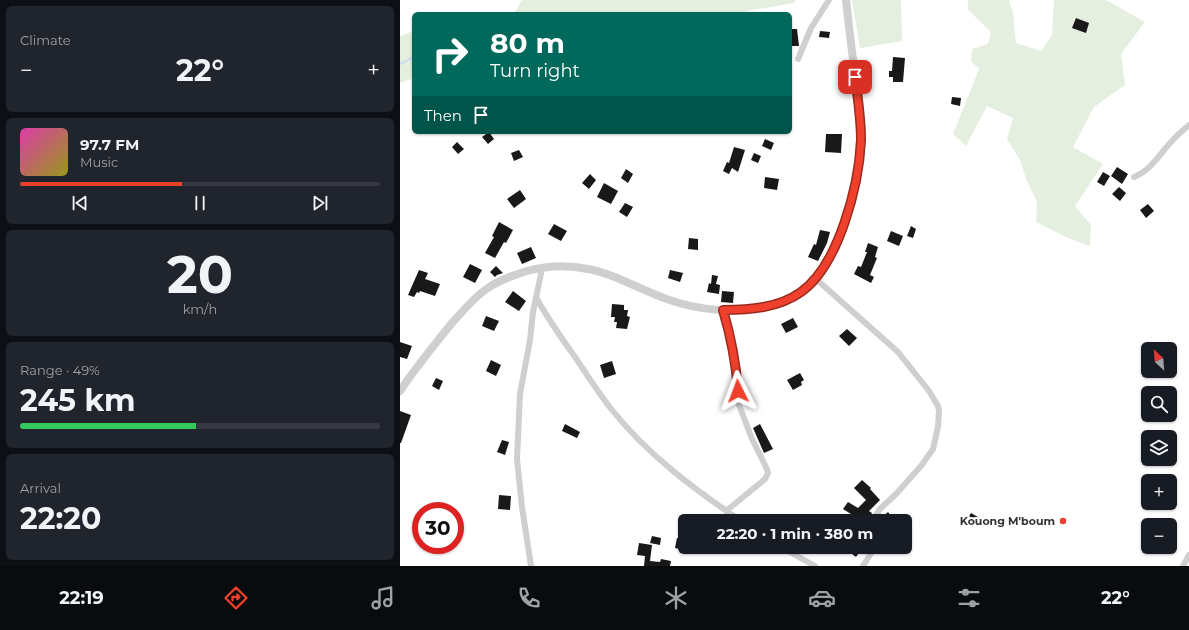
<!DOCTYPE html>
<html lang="en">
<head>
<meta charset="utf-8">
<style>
	body { margin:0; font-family:Montserrat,sans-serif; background:#20242c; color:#f1f3f6; height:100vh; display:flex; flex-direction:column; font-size:15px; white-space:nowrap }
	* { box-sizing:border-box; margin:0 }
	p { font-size:13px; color:#9ea1a6 }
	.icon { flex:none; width:22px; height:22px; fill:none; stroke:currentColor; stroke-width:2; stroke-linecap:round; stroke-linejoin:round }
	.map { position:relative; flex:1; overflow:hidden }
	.side { display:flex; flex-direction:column; gap:6px; padding:6px; background:#0d0f14; width:400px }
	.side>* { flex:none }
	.top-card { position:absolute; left:12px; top:12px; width:380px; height:122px; border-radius:6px; box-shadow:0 1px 3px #0004; background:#00695c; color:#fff; overflow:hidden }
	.needle { width:26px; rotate:334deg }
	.fabs { position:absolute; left:741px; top:342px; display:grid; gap:8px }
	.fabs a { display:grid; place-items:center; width:36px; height:36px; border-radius:6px; background:#171b24; box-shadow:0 1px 3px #0004; font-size:20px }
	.speed { position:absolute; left:12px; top:502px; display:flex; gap:8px; font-size:20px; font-weight:700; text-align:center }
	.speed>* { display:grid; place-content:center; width:52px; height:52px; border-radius:50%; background:#171b24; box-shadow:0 1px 3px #0004; line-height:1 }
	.speed .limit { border:6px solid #d22; background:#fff; color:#111 }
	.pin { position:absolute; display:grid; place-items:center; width:34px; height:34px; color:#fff; margin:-17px; border-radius:8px; box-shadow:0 2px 6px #0006 }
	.me { position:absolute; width:44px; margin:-22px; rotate:357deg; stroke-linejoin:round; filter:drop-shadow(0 0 3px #0008) }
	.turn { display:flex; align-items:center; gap:14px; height:84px; padding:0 12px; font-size:18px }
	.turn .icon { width:52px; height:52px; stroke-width:2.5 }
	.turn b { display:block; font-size:28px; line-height:34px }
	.then { display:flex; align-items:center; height:38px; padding:0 12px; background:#0003; gap:8px; font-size:15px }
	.big { font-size:30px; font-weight:700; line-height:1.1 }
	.side .card { flex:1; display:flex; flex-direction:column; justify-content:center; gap:6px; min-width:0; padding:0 14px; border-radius:6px; background:#20242c }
	.side .dial { align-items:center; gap:0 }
	.dial b { font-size:52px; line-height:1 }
	.song { display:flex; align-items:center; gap:12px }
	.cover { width:48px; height:48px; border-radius:6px; background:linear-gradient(135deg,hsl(320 70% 55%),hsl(60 70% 35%)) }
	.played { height:4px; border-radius:2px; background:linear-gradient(90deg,#ef402d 45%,#363941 45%) }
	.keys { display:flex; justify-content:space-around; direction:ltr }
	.heat { display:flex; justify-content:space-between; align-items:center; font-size:22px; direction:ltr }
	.charge { height:6px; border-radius:3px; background:linear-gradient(90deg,#34c759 49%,#363941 0) }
	.trip { position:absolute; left:278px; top:514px; width:234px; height:40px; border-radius:6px; background:#171b24; box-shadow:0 1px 3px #0004; font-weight:700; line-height:40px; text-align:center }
	.menu { display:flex; height:64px; justify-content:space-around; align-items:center; background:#090b0e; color:#9ea1a6 }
	.menu .icon { width:28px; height:28px }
	.menu .selected { color:#ef402d }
	.menu b { font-size:18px; color:#f1f3f6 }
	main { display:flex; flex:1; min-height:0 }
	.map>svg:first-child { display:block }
	.green { fill:#e5efdf }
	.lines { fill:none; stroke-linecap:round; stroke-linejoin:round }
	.stream { stroke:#cbdbef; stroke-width:2 }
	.building { fill:#191919 }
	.minor { stroke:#cfcfcf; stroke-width:6 }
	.tertiary { stroke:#cfcfcf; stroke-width:8 }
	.route-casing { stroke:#9b2a1d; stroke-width:10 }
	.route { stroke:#ef402d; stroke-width:7 }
	.poi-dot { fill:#ef402d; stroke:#fff; stroke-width:1.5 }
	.labels { text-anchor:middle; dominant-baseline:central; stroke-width:4; stroke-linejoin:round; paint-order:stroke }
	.poi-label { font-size:11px; font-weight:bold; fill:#323232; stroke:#fff; text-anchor:end }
</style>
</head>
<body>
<main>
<section class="side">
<div class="card"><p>Climate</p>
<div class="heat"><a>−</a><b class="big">22°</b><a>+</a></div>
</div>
<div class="card">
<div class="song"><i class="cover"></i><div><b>97.7 FM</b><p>Music</p></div></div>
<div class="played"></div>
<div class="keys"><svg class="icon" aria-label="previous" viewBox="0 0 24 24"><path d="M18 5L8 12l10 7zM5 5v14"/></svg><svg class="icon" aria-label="pause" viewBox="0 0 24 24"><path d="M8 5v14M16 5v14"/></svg><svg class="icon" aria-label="next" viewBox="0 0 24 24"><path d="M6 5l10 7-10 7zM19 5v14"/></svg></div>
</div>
<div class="card dial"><b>20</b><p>km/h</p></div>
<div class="card"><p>Range · 49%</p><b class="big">245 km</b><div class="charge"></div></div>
<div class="card"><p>Arrival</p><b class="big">22:20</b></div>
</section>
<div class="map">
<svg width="789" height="566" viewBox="0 0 789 566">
	<rect width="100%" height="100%" fill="#fff"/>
	<path class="green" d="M122 0H395V3L346 11V14H114Z
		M452 0H501L502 41 460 48Z
		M568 0H609L613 13 616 43 641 51 652 35 654 0H706L745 22 721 54 725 85 694 107 673 147 703 164 675 206 691 225 690 246 668 238 636 222 637 202 626 179 620 160 607 139 613 118 587 106 566 146 553 134 579 69 571 61 572 49 588 44 591 32 568 10Z
		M14 31V78L0 83V36Z"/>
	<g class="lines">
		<path class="stream" d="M0 64 14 57"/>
	</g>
	<path class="building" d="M676 18 689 23 686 33 672 28Z
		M390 29H397L399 46H390Z
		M420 31 430 32 429 38 419 37Z
		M493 57 505 58 503 82H493V77H489V71H492Z
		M552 97 561 98 560 106 551 104Z
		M89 132 94 139 88 144 82 137Z
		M426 134H442L441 153 425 152Z
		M365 139 374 143 371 150 362 146Z
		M57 142 64 149 58 154 52 147Z
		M334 147 345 150 338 172 332 168 329 174 323 171 327 162 329 163Z
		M119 150 123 157 114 161 111 153Z
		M354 153 361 156 358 163 351 160Z
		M717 167 728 174 722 184 711 176Z
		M226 169 233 174 228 183 221 178Z
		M703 172 710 176 704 186 697 182Z
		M190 174 196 180 189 189 182 183Z
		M365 177 379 179 377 190 364 188Z
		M204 183 218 191 211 204 197 197Z
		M719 187 726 193 720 201 712 194Z
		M120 190 126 199 114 208 107 199Z
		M225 203 233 207 227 217 219 212Z
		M748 204 754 211 746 218 740 210Z
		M99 222 113 230 106 243 104 242 95 258 85 253 94 237 92 236Z
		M154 224 167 231 161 241 148 234Z
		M511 226 516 229 513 238 507 236Z
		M420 230 430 232 427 243 418 261 408 257 414 244 416 245Z
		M491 231 503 236 499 246 487 241Z
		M289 238 298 239V250L288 249Z
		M468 243 478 247 475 257 477 258 470 275 474 277 471 283 454 274 458 266 461 267 467 252H465Z
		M131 247 136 258 122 264 117 253Z
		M70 264 82 270 75 283 63 277Z
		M96 266 103 273 97 275 95 277 90 272Z
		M19 270 28 273 25 279 40 284 35 296 20 291 19 293 17 292 14 297 8 295Z
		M270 270 283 273 280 282 268 278Z
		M312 275 318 276 316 284 320 285 319 294 307 292 309 283 311 284Z
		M113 291 126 301 119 311 105 302Z
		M322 291 334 292 333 303 321 302Z
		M212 304 224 305V310H228L227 316 230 317 227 329 216 328 217 322H214L215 317H211Z
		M86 316 99 321 94 331 82 326Z
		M393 318 398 327 386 333 381 324Z
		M447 329 457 338 449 346 439 336Z
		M0 342 12 346 7 359 0 357Z
		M91 360 101 365 96 376 86 371Z
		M212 361 216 374 204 378 200 365Z
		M400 373 404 380 401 382 402 385 393 390 387 380Z
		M36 378 43 381 39 390 32 386Z
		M0 411 11 415 1 443H0Z
		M165 424 180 432 177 438 162 431Z
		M360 424 373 449 364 453 353 428Z
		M102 440 109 442 105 455 97 452Z
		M462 480 471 488 470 489 480 500 469 511 472 513 466 521H445L451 514 443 509 448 502 458 508 466 500 454 488Z
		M99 495 111 496 110 510 98 509Z
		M488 512 495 521H477H478Z
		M571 513 583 520 579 527 567 519Z
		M252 536 261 538 260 545 250 543Z
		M277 538 285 539V550L275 548Z
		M239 543 252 545 250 561 260 562 261 559 271 561 270 566H244L245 556 237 555Z
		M451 547H463L456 557 448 551Z"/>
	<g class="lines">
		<path class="minor" d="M398 59 411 28 429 0
			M734 177C751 170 759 155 771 142 776 136 783 130 789 125
			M416 279 498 352 529 391 538 406 539 411 538 427 533 449 521 466 496 494 480 509 472 521
			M136 297C148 320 164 341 179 363 190 379 200 395 212 410 248 455 294 489 341 521
			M323 310 333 350 337 369 339 405 352 439 366 467 368 473 365 479 326 511
			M381 547 415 566
			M131 566 122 507 117 459 120 394 130 340 133 312 142 269
			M463 566 475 547
			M783 566 789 555"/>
		<path class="tertiary" d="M0 391C16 367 34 345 52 323 63 311 74 297 88 288 99 280 114 275 127 271 146 266 169 265 188 269 220 275 248 295 279 303 321 315 387 315 417 278 431 260 438 240 445 219 454 194 460 165 461 139 461 119 458 100 456 81 452 54 449 27 446 0"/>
	</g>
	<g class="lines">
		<defs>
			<path id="route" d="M338 391C336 363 331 337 323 310 349 310 379 308 401 292 439 265 459 185 461 140 461 119 458 98 455 77"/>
		</defs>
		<use href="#route" class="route-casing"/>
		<use href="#route" class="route"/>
	</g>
	<circle class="poi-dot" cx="663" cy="521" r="4"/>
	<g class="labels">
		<g class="poi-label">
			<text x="655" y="521">Kouong M'boum</text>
		</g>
	</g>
</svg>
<div class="fabs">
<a><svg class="needle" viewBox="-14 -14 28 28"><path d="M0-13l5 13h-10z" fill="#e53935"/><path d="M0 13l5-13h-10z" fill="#9ea1a6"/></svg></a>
<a><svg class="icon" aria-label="search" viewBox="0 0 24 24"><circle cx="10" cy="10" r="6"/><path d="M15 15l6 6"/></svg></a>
<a><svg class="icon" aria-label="layers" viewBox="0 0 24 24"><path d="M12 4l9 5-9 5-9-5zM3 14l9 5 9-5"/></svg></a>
<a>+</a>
<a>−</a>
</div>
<div class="speed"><div class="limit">30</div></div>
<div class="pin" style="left:455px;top:77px;background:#d93025"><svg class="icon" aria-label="arrive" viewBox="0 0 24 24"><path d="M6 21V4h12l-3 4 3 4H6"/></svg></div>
<svg class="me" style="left:338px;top:391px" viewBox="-20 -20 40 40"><path d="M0-17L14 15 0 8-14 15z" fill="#ef402d" stroke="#fff" stroke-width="4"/></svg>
<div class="trip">22:20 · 1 min · 380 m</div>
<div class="top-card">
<div class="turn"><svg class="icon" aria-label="right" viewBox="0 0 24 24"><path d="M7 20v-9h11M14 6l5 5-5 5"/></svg><div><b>80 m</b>Turn right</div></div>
<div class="then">Then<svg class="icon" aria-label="arrive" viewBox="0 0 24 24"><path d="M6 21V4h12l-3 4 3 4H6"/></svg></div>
</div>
</div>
</main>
<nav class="menu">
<b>22:19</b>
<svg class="icon selected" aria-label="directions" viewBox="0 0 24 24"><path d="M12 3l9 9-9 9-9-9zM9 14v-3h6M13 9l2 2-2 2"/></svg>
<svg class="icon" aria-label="music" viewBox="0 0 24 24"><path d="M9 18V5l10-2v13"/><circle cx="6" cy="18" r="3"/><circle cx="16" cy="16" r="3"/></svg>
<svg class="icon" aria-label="phone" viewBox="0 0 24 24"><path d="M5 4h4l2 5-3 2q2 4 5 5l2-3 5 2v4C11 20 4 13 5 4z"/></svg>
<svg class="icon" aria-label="climate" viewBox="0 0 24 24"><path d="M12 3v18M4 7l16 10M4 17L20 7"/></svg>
<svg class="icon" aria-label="car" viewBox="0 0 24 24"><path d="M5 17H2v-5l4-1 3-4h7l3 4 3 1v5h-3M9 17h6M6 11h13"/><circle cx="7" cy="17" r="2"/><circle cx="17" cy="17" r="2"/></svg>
<svg class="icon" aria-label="filters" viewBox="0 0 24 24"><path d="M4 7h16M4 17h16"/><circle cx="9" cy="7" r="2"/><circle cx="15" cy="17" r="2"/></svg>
<b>22°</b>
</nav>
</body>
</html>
